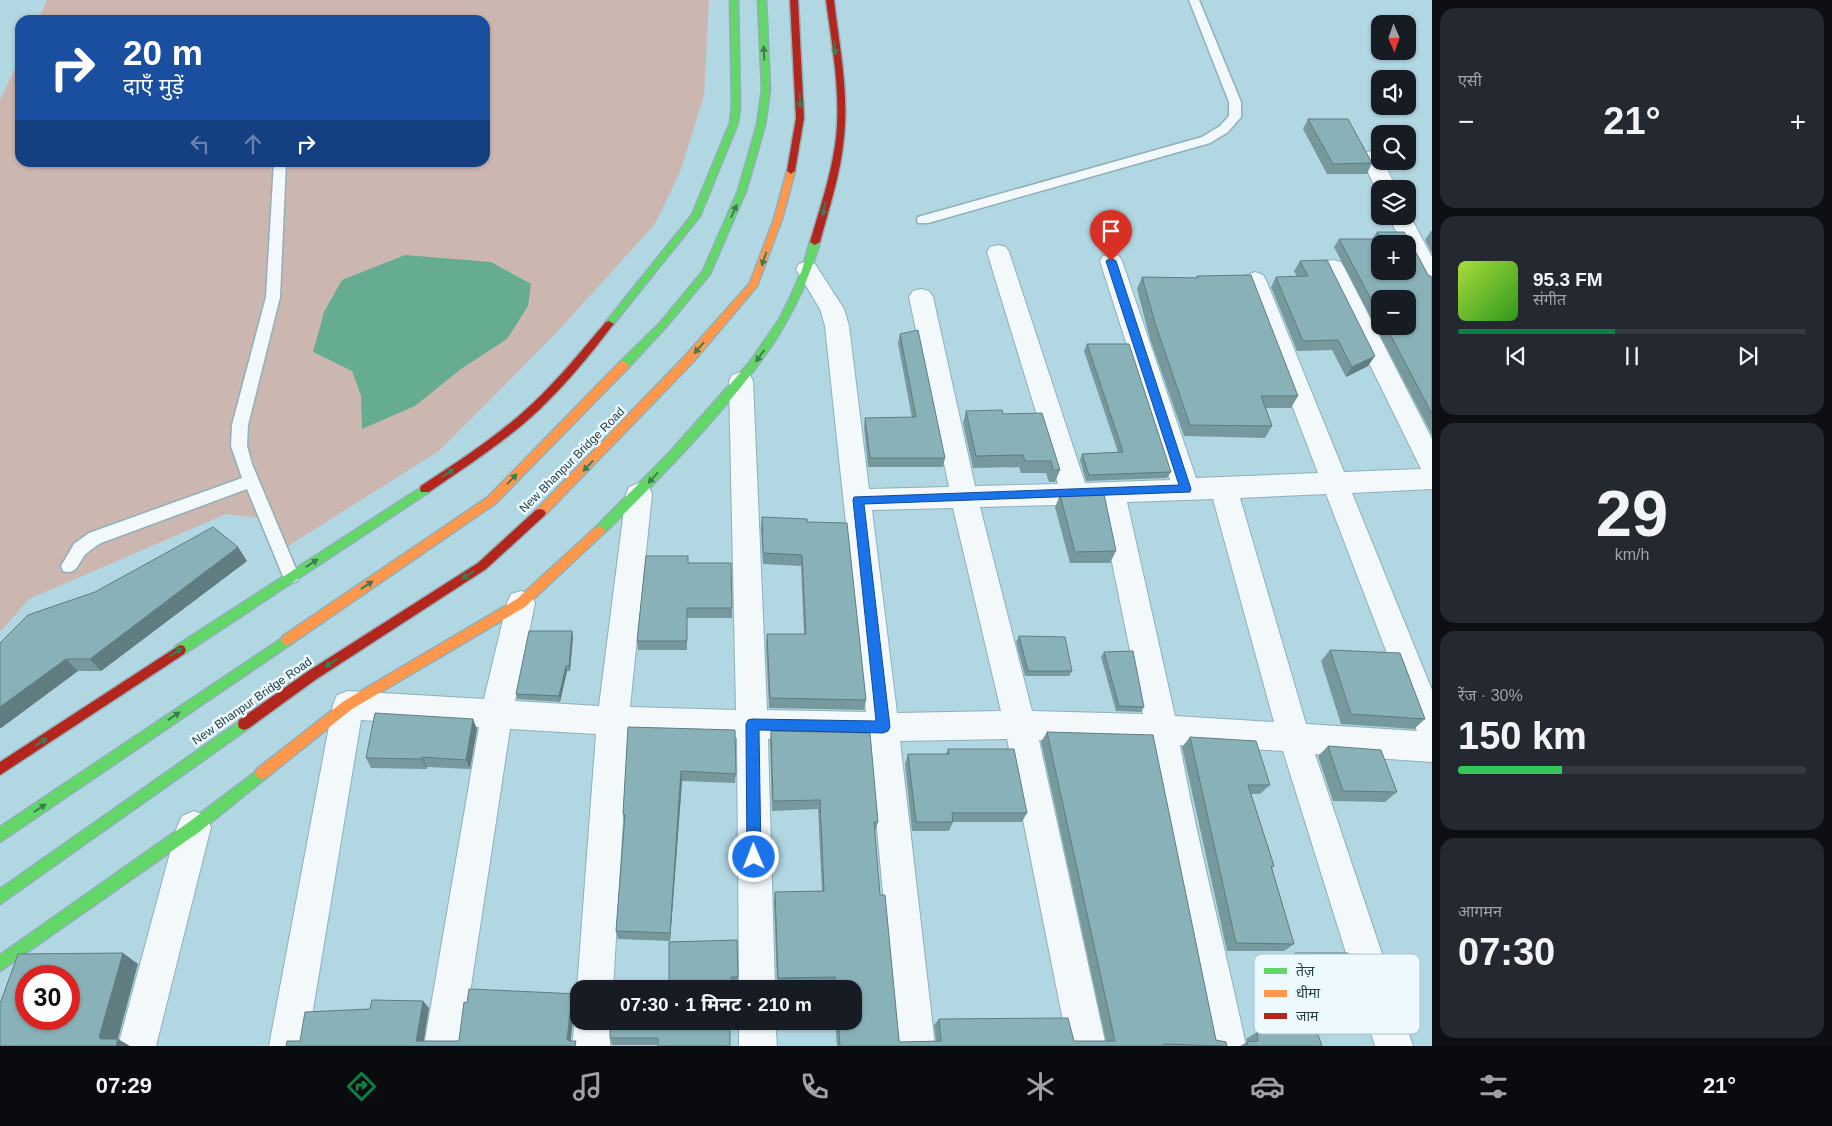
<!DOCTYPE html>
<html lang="hi">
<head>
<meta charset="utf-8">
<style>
	body { margin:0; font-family:Helvetica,"Noto Sans Devanagari",sans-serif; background:#242831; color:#f1f3f6; height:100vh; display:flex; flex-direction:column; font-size:19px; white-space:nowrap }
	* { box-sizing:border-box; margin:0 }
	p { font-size:16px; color:#9ea1a6 }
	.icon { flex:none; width:28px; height:28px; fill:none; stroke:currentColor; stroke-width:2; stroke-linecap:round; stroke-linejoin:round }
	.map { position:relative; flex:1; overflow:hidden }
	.drawer { display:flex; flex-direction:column; gap:8px; padding:8px; background:#0d0f14; width:400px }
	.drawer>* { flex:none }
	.top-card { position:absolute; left:15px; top:15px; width:475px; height:152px; border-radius:15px; box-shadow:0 1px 4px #0004; background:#1a4fa0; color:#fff; overflow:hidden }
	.needle { width:32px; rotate:178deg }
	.fabs { position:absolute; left:1371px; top:15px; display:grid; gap:10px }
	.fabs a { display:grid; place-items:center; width:45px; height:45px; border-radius:10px; background:#171b24; box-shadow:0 1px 4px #0004; font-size:25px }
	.speed { position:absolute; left:15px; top:965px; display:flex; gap:10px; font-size:25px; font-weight:700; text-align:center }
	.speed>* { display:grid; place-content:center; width:65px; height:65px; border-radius:50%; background:#171b24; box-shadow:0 1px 4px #0004; line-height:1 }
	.speed .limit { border:8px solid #d22; background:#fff; color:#111 }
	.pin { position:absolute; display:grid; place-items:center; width:42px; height:42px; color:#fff; margin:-51px -21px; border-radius:50% 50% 50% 0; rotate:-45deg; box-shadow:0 0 5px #0007 }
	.pin .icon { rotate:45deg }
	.me { position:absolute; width:55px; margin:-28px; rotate:359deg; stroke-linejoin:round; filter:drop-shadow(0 0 4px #0008) }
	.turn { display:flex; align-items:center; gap:18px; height:105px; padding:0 25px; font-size:22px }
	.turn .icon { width:65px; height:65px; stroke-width:2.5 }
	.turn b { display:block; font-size:35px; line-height:42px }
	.lanes { display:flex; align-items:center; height:48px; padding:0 25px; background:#0003; justify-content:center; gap:25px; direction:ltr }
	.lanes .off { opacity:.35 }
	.big { font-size:38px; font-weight:700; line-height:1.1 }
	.drawer .card { flex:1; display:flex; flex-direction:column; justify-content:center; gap:8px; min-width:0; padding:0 18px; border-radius:15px; background:#242831 }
	.drawer .dial { align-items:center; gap:0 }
	.dial b { font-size:65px; line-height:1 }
	.song { display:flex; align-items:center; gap:15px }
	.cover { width:60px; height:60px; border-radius:8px; background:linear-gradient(135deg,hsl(80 70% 55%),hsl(110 70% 35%)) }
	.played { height:5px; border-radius:2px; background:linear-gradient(90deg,#0b8043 45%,#363941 45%) }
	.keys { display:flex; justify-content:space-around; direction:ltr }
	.heat { display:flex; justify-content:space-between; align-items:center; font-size:28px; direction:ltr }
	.charge { height:8px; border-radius:4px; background:linear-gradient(90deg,#34c759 30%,#363941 0) }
	.trip { position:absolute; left:570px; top:980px; width:292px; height:50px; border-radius:15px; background:#171b24; box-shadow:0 1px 4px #0004; font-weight:700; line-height:50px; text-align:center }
	.dock { display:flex; height:80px; justify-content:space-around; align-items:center; background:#090b0e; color:#9ea1a6 }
	.dock .icon { width:35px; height:35px }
	.dock .on { color:#0b8043 }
	.dock b { font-size:22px; color:#f1f3f6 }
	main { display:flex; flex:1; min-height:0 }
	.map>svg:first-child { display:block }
	.green { fill:#ccb7b0 }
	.water { fill:#66ac91 }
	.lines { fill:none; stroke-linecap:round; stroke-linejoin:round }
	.lane-casing { stroke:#91afb9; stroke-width:3 }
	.street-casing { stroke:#91afb9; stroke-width:2 }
	.fast-casing { stroke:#91afb9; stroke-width:3 }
	.slow-casing { stroke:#91afb9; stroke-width:3 }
	.jam-casing { stroke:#91afb9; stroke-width:3 }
	.lane { fill:#f3f9fb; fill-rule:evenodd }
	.street { fill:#f3f9fb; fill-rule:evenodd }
	.fast { fill:#63d668; fill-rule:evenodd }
	.slow { fill:#ff974d; fill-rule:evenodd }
	.jam { fill:#b3261e; fill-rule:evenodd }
	.wall { fill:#76999e; fill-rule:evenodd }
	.shaded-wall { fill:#607d81 }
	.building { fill:#89b2b8; stroke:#607d81; fill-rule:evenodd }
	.oneway { fill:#3d7c55 }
	.route { fill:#1a73e8; stroke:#114b97 }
	.labels { text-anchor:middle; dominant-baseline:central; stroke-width:5; stroke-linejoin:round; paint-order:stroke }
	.street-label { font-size:12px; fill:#244048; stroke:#ecf9fe }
	.key { fill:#ecf9fe; stroke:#b0c2c7; stroke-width:1 }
	.key-label { font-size:14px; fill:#244048 }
</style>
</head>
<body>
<main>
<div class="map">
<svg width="1432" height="1046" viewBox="0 0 1432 1046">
	<rect width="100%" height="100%" fill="#b1d7e3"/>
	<path class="green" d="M47 0H709L704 96 680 172 655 224 558 331 439 451 288 546 267 519 226 514 29 599 0 632V100L20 58V162H485V20H38Z"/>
	<path class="water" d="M405 255 491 262 531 284 528 306 507 339 461 369 415 406 362 429 361 396 352 371 313 352 324 312 342 280Z"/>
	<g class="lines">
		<defs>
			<path id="lane" d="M1189 0H1199L1241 102V117L1228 132 1210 143 928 223H918L917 220 918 217 1202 137 1220 126 1229 116V102Z
				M274 162H286L280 297 248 425 247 446 252 464 299 576 297 581 291 583 285 581 247 489 101 543C96 546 91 549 87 553 78 561 78 576 63 571L61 566 74 544 89 533 242 478 231 446 232 425 266 297Z"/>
			<path id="street" d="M1371 151 1380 155V161H1383L1397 189H1380V194H1378L1361 157 1364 153Z
				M1408 212 1432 257V286L1424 283 1408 253V244H1403L1388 216H1408Z
				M998 245 1006 247 1009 252 1085 483 1170 480 1100 261 1103 256 1111 254 1119 256 1122 261 1196 478 1318 473 1244 280 1247 275 1255 272 1263 275 1266 280 1344 472 1421 469 1322 267 1325 262 1333 260 1341 262 1344 267 1432 439V489L1352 493 1432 690V762L1315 754 1413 1046H1375L1283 751 1180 745C1198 846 1225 945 1246 1046H1208C1190 945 1164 845 1148 743L1039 740 1106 1046H1068L1007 739 900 741 935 1046H897L869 741 768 739 775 989H739L737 738 628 735 613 989H579V993L577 989 596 734 510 729 462 1046H424L479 727 361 720 307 1046H269L333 705 337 695 348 691 484 699 507 603 511 594 521 591 531 594 535 603 515 701 599 706 626 494 629 487 639 483 649 487 652 494 630 707 736 710 729 381 732 375 741 372 750 375 753 381 767 710 866 712 825 326 820 309 796 269 799 264 807 261 815 264 844 309 849 326 869 489 949 487 909 297 913 291 921 289 929 291 933 297 975 486 1058 484 987 252 990 247ZM1326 494 1416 729 1417 731 1306 724 1240 498ZM1213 499 1274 722 1175 716 1127 502ZM1100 504 1143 714 1032 711 980 507ZM953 508 1001 711 897 713 872 510Z
				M194 811 206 816 211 827 156 1046H118L177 827 182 816Z
				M579 1011V1021H611L610 1046H572L575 1021Z
				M739 1021H775L777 1046H739Z"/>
			<path id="fast" d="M730 0H738L740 106 738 123 700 216 612 326H606L604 324 606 322 692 215 730 123 732 106Z
				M758 0H766L770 90 765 125 746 191 710 274 666 327 628 368H620L619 365 620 362 660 323 703 271 738 191 757 125 762 90Z
				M815 239 820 242C795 326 751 378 693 442 664 473 634 505 603 534H595L593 531 595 528 669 453 749 363 779 320 791 296 802 270 810 242Z
				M425 485 430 489 429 492 184 654 180 655 176 654 174 650 176 646Z
				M287 635 291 636 293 640 291 644 0 842V827Z
				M244 718 249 720 250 724 249 728 0 904V889Z
				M262 767 267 769 269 773 267 777 199 832 0 971V955L189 822Z"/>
			<path id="slow" d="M791 168 795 171 782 219 757 286 693 362 544 516H536L534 513 536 510 685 356 750 283 774 219 787 171Z
				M624 361 629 365 628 368 496 503 291 644 287 645 283 644 281 640 283 636 488 497 620 362Z
				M599 526 603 528 605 531 603 534 525 607 352 709 267 777 262 779 257 777 255 773 257 769 344 701 517 599 595 528Z"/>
			<path id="jam" d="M790 0H798L804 118 795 171 791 174 787 171 796 118Z
				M826 0H834C839 45 849 91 844 137 841 173 829 208 820 242L815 245 810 242C820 208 832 173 836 138 841 92 832 46 826 0Z
				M609 321 614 324 612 326C590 355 566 384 539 410 506 441 467 466 429 492H421L420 489 421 486C459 461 498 436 532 404 559 379 582 350 606 322Z
				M540 509 544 510 546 513 544 516 486 569 315 680 249 728 244 730 239 728 238 724 239 720 307 672 478 563 536 510Z
				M180 645 184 646 186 650 184 654 0 775V762Z"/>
		</defs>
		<use href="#lane" class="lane-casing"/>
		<use href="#street" class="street-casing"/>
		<use href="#fast" class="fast-casing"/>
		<use href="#slow" class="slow-casing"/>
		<use href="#jam" class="jam-casing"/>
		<use href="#lane" class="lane"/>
		<use href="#street" class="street"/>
		<use href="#fast" class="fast"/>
		<use href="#slow" class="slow"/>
		<use href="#jam" class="jam"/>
	</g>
	<path class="wall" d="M1308 119 1372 163 1367 174H1327L1303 129Z
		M1431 231H1432V253L1425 240Z
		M1377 232 1412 245 1428 275 1432 277V435L1334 247 1339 239H1372ZM1380 299 1408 326H1380Z
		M1300 261 1368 366 1346 377 1332 350 1297 351 1271 287 1276 277H1297L1294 271Z
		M1197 276 1298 396 1291 408H1266L1272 426 1265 438 1184 436 1150 339 1137 289 1142 277 1196 278Z
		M900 334 945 458 943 467H868L864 427 865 418H912L898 343Z
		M1087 344 1171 472 1167 478 1086 481 1080 460 1082 454 1118 452 1084 351Z
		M966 411 1003 414 1060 470 1055 482H1049L1046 473H1021L1019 467 973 468 963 423Z
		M1060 495 1116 551 1110 563H1070L1055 507Z
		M762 517 807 522 866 700 864 710 769 708 766 644 767 634H804L801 566 763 564 761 528Z
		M247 561 101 671H78L1 728H0V643Z
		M689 563 732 608V618H687V650H638L637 641Z
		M573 636 570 671H567L560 702 517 699 516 694Z
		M1019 636 1072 671 1069 676H1025L1016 642Z
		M1330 650 1425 719 1414 729 1341 724 1321 661Z
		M1104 652 1144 707 1141 712 1116 711 1101 657Z
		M628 727 736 774 735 783 682 781 670 941 618 939 616 931 624 822 623 814Z
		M477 729 470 769 427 767V769L371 768 366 758Z
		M771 731 878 822 875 831 880 895 899 1040 900 1042 936 1041 934 1025 939 1019 1074 1041H1106L1041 742 1047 732 1216 1040 1227 1046H837L835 1021H854V989H833V984L777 985 774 900 775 892 822 891 818 809 772 811 770 741Z
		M1190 737 1270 785 1260 794H1251L1274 866 1272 868 1294 944 1284 951H1227L1182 747Z
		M1328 746 1397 792 1385 802 1333 801 1318 756Z
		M948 749 1027 813 1022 822H953L949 831H912L905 764 908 754H946Z
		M669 942 738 977 737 985H732L731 989H669Z
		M1295 953 1363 999 1357 1003 1303 1002 1289 957Z
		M730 1021 658 1045H612L610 1038Z
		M1257 1032 1322 1046H1240L1247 1042 1246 1039Z"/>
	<path class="shaded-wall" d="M1375 356 1368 366 1346 377 1352 367Z
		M238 547 247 561 101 671 90 659Z
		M572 631 573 636 570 671 569 666Z
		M66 659 78 671 1 728 0 727V707Z
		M566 666 567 671 560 702 559 696Z
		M473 719 477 729 470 769 466 760Z
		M422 757 427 767V769L422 759Z
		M681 771 682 781 670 941V933Z
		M123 953 138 964 118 1039 130 1046H114L101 1039 99 1037Z
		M423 1001 429 1008 423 1046 416 1041Z
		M577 1002 579 1010 573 1021 570 1046 567 1039 570 1014Z"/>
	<path class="building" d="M1308 119H1348L1372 163 1333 164Z
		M1377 232H1404L1407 236 1412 237V245L1428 275 1432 277V414L1386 326H1408V299H1380V316L1339 239H1381ZM1380 244H1408V271H1380Z
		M1327 260 1375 356 1352 367 1338 340 1303 341 1276 277 1308 276 1300 261Z
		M1251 275 1298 396H1261L1272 426 1190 425 1156 326 1142 277 1198 278 1197 276Z
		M918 330 945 458H870L865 418 916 417 900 334Z
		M1087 344H1129L1171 472 1089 475 1082 454 1123 452Z
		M1002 410 1003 414 1042 413 1060 470H1053L1051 461H1025L1023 455 976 456 966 411Z
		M1104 494 1116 551 1075 552 1060 495Z
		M762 517 807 519V522L847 523 866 700 770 698 767 634H806L802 555 763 553Z
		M213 527 238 547 90 659H66L0 707V643L28 615 95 592Z
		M646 556H688V563H731L732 608H687V641H637Z
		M529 631H572L569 666H566L559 696 516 694Z
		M1019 636 1065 637 1072 671H1028Z
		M1330 650 1400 653 1425 719 1351 714Z
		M1133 651 1144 707 1119 706 1104 652Z
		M375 713 473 719 466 760 422 757V759L366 758Z
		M628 727 735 730 736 774 681 771 670 933 616 931 625 815 623 814Z
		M771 731 870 733 878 822H874L880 895H885L899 1040 900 1042 941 1041 939 1019 1068 1018 1074 1041H1115L1047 732 1153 735 1216 1040 1226 1042 1227 1046 1164 1044V1046H840L838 1021H854V989H836L835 977 778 978 775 892 824 891 820 800 773 801Z
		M1190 737 1256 741 1270 785H1248L1274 866H1271L1294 944 1236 943Z
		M1328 746 1381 750 1397 792 1343 791Z
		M948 749H1014L1027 813H952L953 822H916L908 754H949Z
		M737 940 738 977H731L732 982H729L730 989H669V942Z
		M123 953 99 1037 101 1039H118L116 1046H0V1004L18 954ZM26 976H69V1019H26Z
		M1295 953H1348L1363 999H1309Z
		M469 989 579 994V1012H578L577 1002 570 1014 567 1039 569 1041H576L575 1046H286L287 1041H300L305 1012 370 1009 372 1000 423 1001 416 1041H457L459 1040 464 1002 467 1003Z
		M610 1021H730V1046H658V1038H610Z
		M1316 1029 1322 1046H1248L1247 1042 1258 1041 1257 1032Z"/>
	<defs><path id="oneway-solid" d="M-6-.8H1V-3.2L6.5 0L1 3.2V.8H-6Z" transform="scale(1.25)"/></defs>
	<g class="oneway">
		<use href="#oneway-solid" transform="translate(835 48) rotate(83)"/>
		<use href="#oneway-solid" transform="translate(764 53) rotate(-93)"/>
		<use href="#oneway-solid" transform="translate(800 101) rotate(88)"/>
		<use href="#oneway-solid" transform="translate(824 209) rotate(104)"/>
		<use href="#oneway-solid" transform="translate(734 211) rotate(-66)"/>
		<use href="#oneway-solid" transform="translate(764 259) rotate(109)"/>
		<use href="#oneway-solid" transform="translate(699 348) rotate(131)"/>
		<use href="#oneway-solid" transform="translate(760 356) rotate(125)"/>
		<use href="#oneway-solid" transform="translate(588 466) rotate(133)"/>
		<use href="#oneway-solid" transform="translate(448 473) rotate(-33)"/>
		<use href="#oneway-solid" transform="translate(653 478) rotate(132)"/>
		<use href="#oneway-solid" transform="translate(512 479) rotate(-46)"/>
		<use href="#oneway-solid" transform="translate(312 563) rotate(-33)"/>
		<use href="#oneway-solid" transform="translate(468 575) rotate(147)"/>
		<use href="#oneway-solid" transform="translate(367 585) rotate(-34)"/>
		<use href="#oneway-solid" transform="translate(176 652) rotate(-33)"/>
		<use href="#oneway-solid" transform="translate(331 663) rotate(147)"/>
		<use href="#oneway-solid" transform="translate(174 716) rotate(-34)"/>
		<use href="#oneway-solid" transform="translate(41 742) rotate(-33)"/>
		<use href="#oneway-solid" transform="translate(40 808) rotate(-34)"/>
	</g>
	<path class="route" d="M1111 258 1116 261 1191 489 1190 492 864 504 890 727 888 731 883 733 759 730 761 857 759 861 754 863 749 861 747 857 746 724 748 720 752 719 876 721 853 500 854 497 1179 485 1106 261Z"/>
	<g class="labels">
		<g class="street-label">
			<text transform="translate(572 460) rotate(-45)">New Bhanpur Bridge Road</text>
			<text transform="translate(252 701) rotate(-35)">New Bhanpur Bridge Road</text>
		</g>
	</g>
	<rect x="1254" y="954" width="166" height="80" rx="8" class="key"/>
	<rect x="1264" y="968" width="23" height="6" fill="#63d668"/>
	<rect x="1264" y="990" width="23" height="7" fill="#ff974d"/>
	<rect x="1264" y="1013" width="23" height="6" fill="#b3261e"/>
	<g class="key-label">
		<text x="1296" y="976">तेज़</text>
		<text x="1296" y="998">धीमा</text>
		<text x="1296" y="1021">जाम</text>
	</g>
</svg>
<div class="fabs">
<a><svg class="needle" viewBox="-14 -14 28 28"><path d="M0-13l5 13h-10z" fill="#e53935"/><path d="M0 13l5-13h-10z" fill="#9ea1a6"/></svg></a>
<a><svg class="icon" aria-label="sound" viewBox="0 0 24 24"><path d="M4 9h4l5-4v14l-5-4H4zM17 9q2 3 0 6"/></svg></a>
<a><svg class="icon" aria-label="search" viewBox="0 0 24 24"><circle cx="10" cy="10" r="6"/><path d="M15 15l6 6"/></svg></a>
<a><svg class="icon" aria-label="layers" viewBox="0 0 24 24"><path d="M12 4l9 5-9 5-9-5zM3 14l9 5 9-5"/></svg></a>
<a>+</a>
<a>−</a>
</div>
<div class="speed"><div class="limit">30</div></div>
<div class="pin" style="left:1111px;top:261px;background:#d93025"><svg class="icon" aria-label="arrive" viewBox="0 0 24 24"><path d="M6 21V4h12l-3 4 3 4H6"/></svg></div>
<svg class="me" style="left:754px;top:857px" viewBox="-20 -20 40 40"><circle r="17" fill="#1a73e8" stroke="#fff" stroke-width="3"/><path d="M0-11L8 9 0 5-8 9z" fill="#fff"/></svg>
<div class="trip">07:30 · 1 मिनट · 210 m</div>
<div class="top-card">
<div class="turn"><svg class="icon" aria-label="right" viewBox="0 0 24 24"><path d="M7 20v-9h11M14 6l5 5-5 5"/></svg><div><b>20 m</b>दाएँ मुड़ें</div></div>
<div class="lanes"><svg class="icon off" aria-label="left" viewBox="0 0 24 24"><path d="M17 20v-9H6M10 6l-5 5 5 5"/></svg><svg class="icon off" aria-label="ahead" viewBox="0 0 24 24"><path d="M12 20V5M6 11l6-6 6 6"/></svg><svg class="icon" aria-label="right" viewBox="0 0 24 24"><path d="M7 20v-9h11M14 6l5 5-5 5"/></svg></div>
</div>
</div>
<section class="drawer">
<div class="card"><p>एसी</p>
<div class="heat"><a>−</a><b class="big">21°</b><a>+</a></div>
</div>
<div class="card">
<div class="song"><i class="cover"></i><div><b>95.3 FM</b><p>संगीत</p></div></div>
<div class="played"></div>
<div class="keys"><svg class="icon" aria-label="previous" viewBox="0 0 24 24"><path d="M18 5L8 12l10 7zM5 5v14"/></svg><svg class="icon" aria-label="pause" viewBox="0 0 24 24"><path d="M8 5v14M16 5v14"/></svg><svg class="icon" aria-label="next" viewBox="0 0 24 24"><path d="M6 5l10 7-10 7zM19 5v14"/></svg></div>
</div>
<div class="card dial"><b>29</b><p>km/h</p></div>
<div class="card"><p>रेंज · 30%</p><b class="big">150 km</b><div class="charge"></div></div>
<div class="card"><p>आगमन</p><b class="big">07:30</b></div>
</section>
</main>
<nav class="dock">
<b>07:29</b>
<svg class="icon on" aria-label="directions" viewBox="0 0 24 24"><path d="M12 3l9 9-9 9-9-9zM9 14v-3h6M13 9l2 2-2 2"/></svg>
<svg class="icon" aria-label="music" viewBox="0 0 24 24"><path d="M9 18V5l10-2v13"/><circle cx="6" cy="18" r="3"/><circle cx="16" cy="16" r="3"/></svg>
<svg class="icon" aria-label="phone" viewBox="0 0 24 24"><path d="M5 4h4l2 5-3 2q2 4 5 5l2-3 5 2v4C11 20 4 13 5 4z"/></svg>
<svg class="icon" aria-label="climate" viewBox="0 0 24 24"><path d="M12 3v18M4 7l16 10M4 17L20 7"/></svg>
<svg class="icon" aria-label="car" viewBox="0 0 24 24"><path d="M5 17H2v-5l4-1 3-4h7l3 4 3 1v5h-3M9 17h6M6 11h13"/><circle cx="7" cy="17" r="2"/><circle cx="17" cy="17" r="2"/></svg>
<svg class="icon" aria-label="filters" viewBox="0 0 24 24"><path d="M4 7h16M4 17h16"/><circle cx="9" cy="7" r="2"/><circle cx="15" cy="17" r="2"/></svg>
<b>21°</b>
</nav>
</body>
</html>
